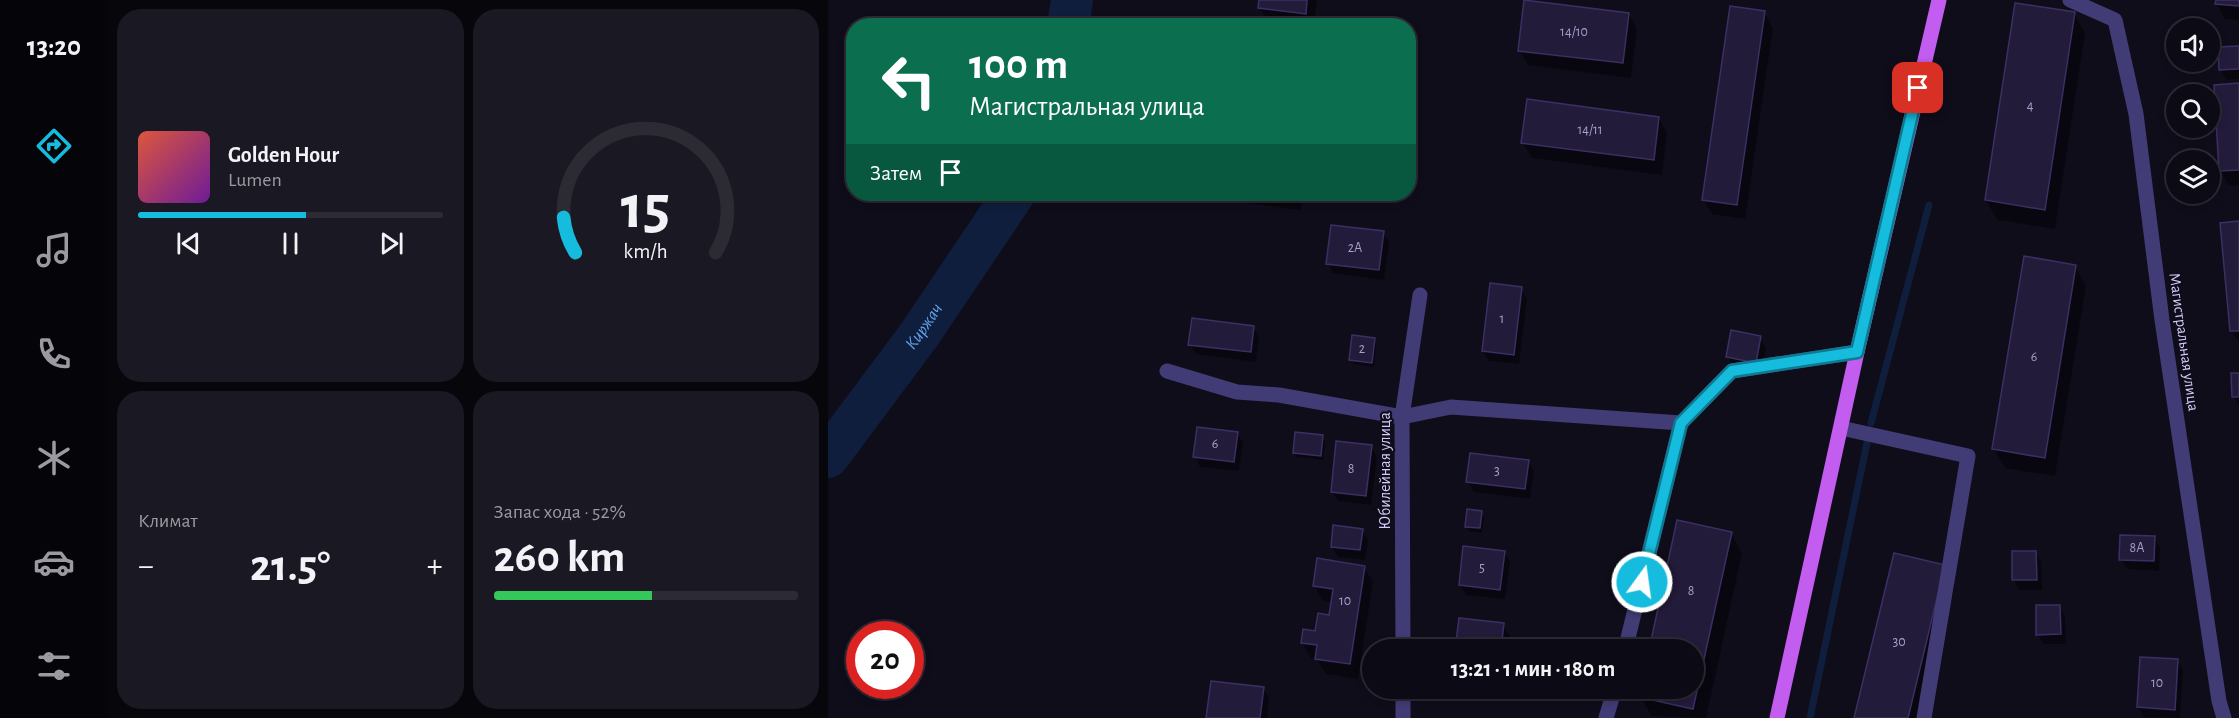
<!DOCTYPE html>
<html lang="ru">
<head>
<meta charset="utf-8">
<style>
	body { margin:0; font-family:"Alegreya Sans",sans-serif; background:#1a1822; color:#f1f3f6; height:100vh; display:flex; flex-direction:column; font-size:22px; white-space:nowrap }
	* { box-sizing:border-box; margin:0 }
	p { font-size:20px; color:#9a9aa0 }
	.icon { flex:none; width:33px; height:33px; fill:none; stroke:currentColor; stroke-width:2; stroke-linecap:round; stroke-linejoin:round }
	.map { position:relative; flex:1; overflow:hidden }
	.drawer { display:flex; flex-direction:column; gap:9px; padding:9px; background:#07060b; width:720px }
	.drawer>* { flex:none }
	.guide { position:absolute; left:18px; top:18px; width:570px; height:183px; border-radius:24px; box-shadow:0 3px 9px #0003,0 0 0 2px #2c2b34; background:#0b6e4f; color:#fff; overflow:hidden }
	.buttons { position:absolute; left:1338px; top:18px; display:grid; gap:12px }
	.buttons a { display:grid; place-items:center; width:54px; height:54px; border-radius:50%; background:#0c0a14; box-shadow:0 3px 9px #0003,0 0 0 2px #2c2b34; font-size:30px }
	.speed { position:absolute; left:18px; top:621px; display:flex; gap:12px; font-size:30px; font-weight:700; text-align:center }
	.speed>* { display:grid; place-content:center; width:78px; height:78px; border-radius:50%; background:#0c0a14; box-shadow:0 3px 9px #0003,0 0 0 2px #2c2b34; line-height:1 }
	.speed .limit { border:9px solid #d22; background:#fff; color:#111 }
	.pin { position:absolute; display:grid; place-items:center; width:51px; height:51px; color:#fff; margin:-26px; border-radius:12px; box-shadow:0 3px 9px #0006 }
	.me { position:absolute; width:66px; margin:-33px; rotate:14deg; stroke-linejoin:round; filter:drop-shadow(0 0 4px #0008) }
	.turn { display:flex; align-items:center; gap:21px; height:126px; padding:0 24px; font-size:27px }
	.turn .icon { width:78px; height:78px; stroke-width:2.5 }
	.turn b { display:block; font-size:42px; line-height:51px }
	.then { display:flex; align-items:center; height:57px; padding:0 24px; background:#0003; gap:12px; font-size:22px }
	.big { font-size:45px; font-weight:700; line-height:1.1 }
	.drawer .widget { flex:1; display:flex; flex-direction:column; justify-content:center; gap:9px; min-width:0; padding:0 21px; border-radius:24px; background:#1a1822 }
	.drawer .dial { align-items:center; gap:0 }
	.dial svg { height:156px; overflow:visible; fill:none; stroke:#2c2b34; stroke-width:7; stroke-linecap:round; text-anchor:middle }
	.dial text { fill:#f1f3f6; stroke:none }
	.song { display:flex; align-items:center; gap:18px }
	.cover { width:72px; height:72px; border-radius:9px; background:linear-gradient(135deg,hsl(10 70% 55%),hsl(280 70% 35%)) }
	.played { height:6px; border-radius:3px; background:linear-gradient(90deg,#15bcdd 55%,#2c2b34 55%) }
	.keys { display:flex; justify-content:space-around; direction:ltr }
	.heat { display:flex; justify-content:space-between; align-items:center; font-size:33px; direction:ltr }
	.charge { height:9px; border-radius:4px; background:linear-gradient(90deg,#34c759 52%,#2c2b34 0) }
	.drawer .tiles { flex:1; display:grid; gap:9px; grid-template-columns:repeat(2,1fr) }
	.trip { position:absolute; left:534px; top:639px; width:342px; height:60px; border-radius:30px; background:#0c0a14; box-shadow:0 3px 9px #0003,0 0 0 2px #2c2b34; font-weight:700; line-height:60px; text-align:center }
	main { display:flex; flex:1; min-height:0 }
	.tab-bar { display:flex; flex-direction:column; width:108px; justify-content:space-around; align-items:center; background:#050408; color:#9a9aa0 }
	.tab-bar .icon { width:42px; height:42px }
	.tab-bar .active { color:#15bcdd }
	.tab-bar b { font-size:27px; color:#f1f3f6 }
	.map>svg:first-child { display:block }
	.shadow { fill:#0007 }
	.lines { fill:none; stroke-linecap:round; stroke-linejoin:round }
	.stream { stroke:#0f1e3c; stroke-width:7 }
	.river { stroke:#0f1e3c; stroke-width:42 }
	.building { fill:#231b3a; stroke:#3c2f64; stroke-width:1.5 }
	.minor { stroke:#423c76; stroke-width:15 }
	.major { stroke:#c25df0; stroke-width:15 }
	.route-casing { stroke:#0e7a90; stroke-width:15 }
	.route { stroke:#15bcdd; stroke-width:10 }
	.labels { text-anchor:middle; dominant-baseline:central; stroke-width:4.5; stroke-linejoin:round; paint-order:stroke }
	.number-label { font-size:14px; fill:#a89fca }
	.street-label { font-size:16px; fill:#d4cbfa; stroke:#100d1b }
	.water-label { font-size:18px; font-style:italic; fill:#63a6f0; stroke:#100d1b }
</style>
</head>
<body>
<main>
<nav class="tab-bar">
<b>13:20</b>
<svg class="icon active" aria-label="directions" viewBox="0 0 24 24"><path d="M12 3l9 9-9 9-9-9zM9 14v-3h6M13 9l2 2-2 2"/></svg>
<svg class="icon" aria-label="music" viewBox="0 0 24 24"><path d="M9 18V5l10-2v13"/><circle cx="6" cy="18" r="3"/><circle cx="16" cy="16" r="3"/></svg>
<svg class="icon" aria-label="phone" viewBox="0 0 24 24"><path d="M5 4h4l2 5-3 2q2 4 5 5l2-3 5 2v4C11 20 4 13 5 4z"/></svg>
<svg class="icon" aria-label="climate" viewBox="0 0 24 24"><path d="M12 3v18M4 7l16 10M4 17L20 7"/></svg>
<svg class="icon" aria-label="car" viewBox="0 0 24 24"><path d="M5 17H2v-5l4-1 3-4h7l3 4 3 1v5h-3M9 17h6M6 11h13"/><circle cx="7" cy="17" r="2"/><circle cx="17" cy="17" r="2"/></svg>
<svg class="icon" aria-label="filters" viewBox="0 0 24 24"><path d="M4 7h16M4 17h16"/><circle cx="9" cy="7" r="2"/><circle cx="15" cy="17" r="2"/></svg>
</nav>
<section class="drawer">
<div class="tiles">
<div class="widget">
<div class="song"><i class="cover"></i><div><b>Golden Hour</b><p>Lumen</p></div></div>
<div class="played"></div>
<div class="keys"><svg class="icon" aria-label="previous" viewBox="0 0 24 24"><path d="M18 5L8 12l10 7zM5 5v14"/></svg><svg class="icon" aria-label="pause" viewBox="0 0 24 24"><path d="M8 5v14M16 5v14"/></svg><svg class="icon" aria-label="next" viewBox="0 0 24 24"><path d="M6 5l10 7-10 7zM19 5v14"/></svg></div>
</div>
<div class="widget dial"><svg viewBox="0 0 100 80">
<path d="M14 69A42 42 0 1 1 86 69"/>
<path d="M14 69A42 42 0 0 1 8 51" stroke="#15bcdd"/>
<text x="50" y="56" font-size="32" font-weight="700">15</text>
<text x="50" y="72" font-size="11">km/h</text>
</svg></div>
<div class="widget"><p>Климат</p>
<div class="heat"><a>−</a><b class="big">21.5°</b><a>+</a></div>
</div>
<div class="widget"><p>Запас хода · 52%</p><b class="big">260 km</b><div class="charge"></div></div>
</div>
</section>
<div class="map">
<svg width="1411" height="718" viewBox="0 0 1411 718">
	<rect width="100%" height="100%" fill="#100d1b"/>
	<path class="shadow" d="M433 0H489L486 26 440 23 432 8Z
		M1389 0H1411V20L1397 19 1389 4Z
		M936 12 945 28 917 219 884 214 875 199Z
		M800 14 809 29 803 78 700 65 691 50Z
		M1246 14 1257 33 1227 229 1169 220 1158 200Z
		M1392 48H1411V79L1399 80 1393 70Z
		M1411 85V185L1401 186 1393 171 1388 86Z
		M831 118 839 133 834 175 704 158 695 143Z
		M413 194H475L473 210 419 203Z
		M488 194H546L545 201Z
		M1411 223V343L1404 331 1394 224Z
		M555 233 561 243 556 280 505 273 500 263Z
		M1247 266 1258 286 1227 476 1177 468 1166 449Z
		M693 289 699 299 691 364 661 361 655 351Z
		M425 327 431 337 428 362 368 354 362 344Z
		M932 338 938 348 933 372 906 367 900 357Z
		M546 339 548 344 546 367 526 364 523 360Z
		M1404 374H1411V406L1406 397Z
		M409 433 415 443 411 471 372 467 367 456Z
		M494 437 497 441 495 460 469 457 466 453Z
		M543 447 549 457 543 505 510 501 504 491Z
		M700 461 706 471 702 499 646 492 640 482Z
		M653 513 656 517 654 533 641 531 638 526Z
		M534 530 540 541 537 560 510 557 504 547Z
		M903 533 914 553 878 718 824 716 812 697 866 688V650Z
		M1326 538 1332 548 1331 571 1299 569 1293 559Z
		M676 552 682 562 677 599 638 595 632 585Z
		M1207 552 1213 562 1214 590H1191L1186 580 1185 553Z
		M1116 566 1127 586 1095 718H1027Z
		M536 567 545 582 530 679 498 674 489 659 483 658 474 643 488 633 502 616 504 602 495 601 487 586Z
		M1232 607 1237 617 1238 644H1215L1210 634Z
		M675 625 684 640 683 650H628Z
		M1349 660 1355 671 1352 718 1316 717 1310 707Z
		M435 688 441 698 439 718H380Z
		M629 688H678L677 701 633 696Z"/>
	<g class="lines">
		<path class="stream" d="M1043 423 1101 205
			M982 718 1039 443"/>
		<g class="river">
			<path d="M240 26 244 0"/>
			<path id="s1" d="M0 457 91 335 186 194"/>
		</g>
	</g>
	<path class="building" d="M431 0H479L478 14 430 8Z
		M696 0 801 13 795 63 690 51Z
		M1388 0H1411V6L1387 4Z
		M1187 3 1247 12 1217 210 1157 200Z
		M902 6 937 11 909 205 874 200Z
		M1411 46V69L1391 70 1390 47Z
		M1411 83V170L1391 171 1386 85Z
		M699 99 831 117 826 160 693 143Z
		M1411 221V331H1402L1392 223Z
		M503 225 556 231 551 270 498 264Z
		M1196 256 1248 265 1217 458 1164 449Z
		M662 283 694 287 686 355 654 351Z
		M364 318 426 326 423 352 360 345Z
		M903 330 933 336 928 363 898 357Z
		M524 335 547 338 544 363 521 360Z
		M1403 373H1411V397H1404Z
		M369 427 410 432 406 462 365 457Z
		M467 432 495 435 493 456 465 453Z
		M508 441 544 445 538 496 503 492Z
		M642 453 701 460 697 489 638 482Z
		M639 509 654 511 652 528 637 527Z
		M849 520 904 532 865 709 811 697 813 688H866V650H821Z
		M505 525 535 529 532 550 503 547Z
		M1292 535 1327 536 1326 561 1291 560Z
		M635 546 677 551 672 590 631 585Z
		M1184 551H1208L1209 580H1184Z
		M1066 553 1117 565 1080 718H1026Z
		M489 558 537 566 522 664 487 659 489 645 473 643 475 629 487 631 490 613 501 615 505 589 485 586Z
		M1208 605H1232L1233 634 1208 635Z
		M631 618 676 623 673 650H627Z
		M1312 657 1350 659 1347 710 1309 707Z
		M383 681 436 687 432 718H378Z"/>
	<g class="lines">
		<path class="minor" d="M1242 0 1287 20 1308 114 1334 320 1391 701 1396 718
			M339 371 409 392 451 395 574 417 623 407 853 423 904 371 1029 352
			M1013 428 1140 456 1096 718
			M575 650 574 417 592 295
			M797 650 853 423
			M575 688V718
			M778 718 787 688"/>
		<path class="major" d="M949 718 1029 352 1111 0"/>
	</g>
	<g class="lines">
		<defs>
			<path id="route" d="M814 582 853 423 904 371 1029 352 1090 88"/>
		</defs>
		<use href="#route" class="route-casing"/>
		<use href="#route" class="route"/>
	</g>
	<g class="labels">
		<g class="number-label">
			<text x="746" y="32">14/10</text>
			<text x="1202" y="106">4</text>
			<text x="762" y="130">14/11</text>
			<text x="527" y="248">2А</text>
			<text x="674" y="319">1</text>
			<text x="534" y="349">2</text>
			<text x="1206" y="357">6</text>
			<text x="387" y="444">6</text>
			<text x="523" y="469">8</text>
			<text x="669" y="471">3</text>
			<text x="1309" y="548">8А</text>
			<text x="654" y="568">5</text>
			<text x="863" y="591">8</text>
			<text x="517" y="601">10</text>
			<text x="1071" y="642">30</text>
			<text x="1329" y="683">10</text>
		</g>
		<g class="street-label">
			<text transform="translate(1356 342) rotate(82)">Магистральная улица</text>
			<text transform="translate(557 471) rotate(-90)">Юбилейная улица</text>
		</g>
		<g class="water-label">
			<text stroke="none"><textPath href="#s1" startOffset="162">Киржач</textPath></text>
		</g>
	</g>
</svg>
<div class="buttons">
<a><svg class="icon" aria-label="sound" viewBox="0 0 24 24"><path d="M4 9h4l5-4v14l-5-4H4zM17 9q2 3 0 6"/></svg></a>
<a><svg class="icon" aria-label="search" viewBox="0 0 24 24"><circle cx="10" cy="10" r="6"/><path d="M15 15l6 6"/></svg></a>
<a><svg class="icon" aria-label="layers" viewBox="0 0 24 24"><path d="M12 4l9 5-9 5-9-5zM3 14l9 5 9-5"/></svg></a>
</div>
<div class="speed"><div class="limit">20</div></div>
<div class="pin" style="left:1090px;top:88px;background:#d93025"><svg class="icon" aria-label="arrive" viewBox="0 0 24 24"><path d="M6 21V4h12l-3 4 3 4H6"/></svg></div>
<svg class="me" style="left:814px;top:582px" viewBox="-20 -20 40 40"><circle r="17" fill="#15bcdd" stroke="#fff" stroke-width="3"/><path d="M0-11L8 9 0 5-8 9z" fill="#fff"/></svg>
<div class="trip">13:21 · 1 мин · 180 m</div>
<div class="guide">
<div class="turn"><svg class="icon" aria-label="left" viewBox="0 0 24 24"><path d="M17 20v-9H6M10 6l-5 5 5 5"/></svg><div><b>100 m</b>Магистральная улица</div></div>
<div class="then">Затем<svg class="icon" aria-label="arrive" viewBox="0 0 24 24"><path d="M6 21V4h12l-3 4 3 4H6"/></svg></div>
</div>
</div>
</main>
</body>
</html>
